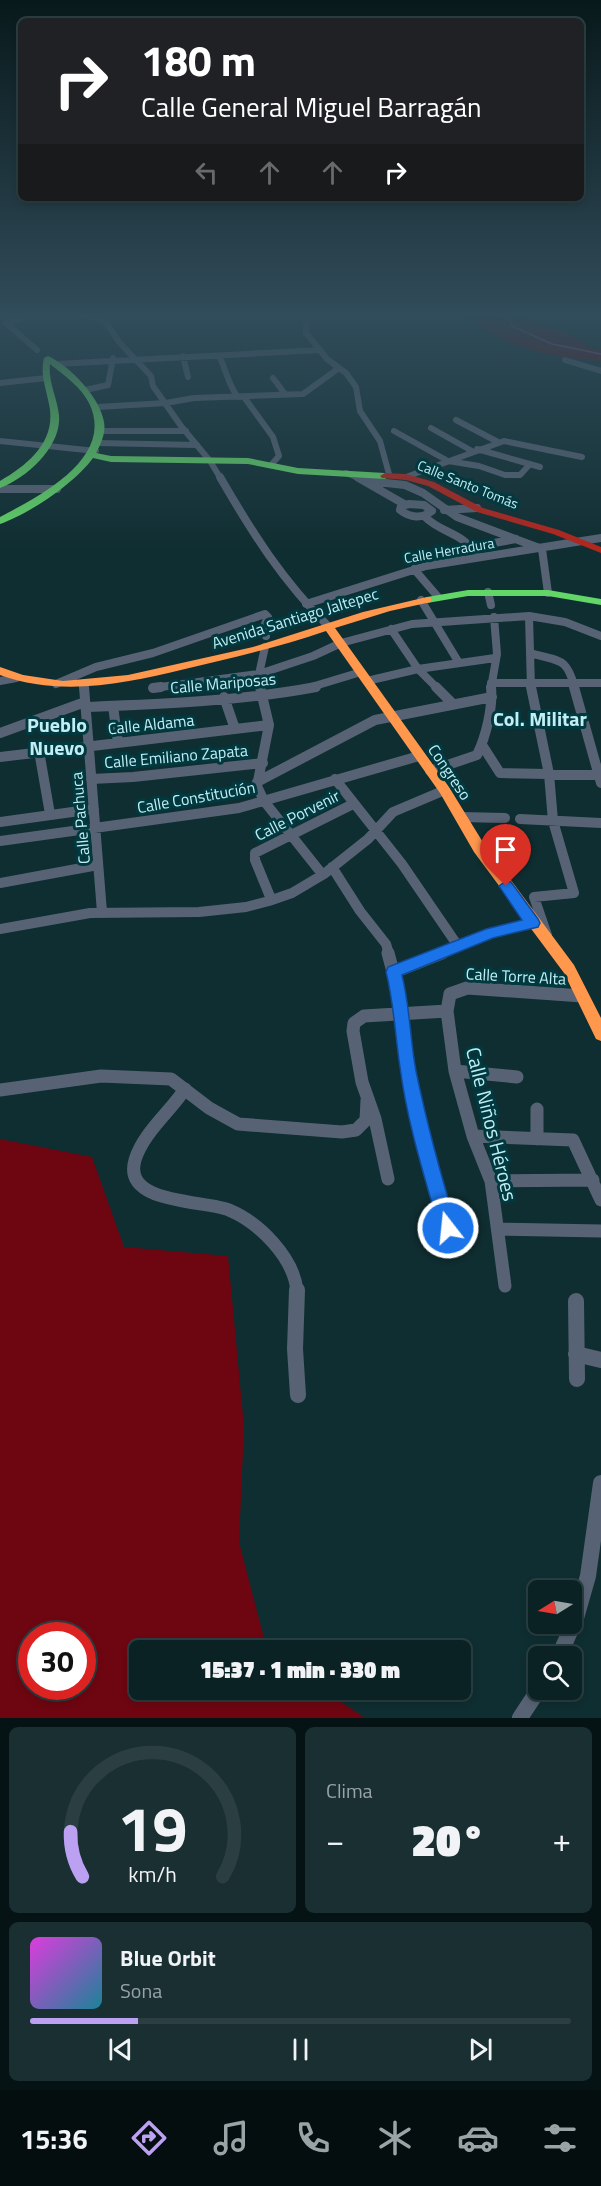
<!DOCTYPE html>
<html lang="es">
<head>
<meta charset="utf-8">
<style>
	body { margin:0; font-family:"Titillium Web",sans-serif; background:#192f32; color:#f1f3f6; height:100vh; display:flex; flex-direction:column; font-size:22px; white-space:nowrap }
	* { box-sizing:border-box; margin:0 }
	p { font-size:20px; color:#9aa4a7 }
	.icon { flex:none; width:33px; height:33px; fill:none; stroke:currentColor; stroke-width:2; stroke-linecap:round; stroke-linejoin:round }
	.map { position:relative; height:1718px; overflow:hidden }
	.side { display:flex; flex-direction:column; gap:9px; padding:9px; background:#061314; flex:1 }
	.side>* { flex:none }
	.banner { position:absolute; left:18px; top:18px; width:566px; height:183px; border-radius:9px; box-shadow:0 3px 9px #0003,0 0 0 2px #2b3f42; background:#202124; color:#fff; overflow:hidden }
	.needle { width:39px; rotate:259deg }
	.controls { position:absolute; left:528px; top:1580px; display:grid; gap:12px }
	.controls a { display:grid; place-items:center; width:54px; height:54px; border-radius:9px; background:#0b2225; box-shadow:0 3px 9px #0003,0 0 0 2px #2b3f42; font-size:30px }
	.speed { position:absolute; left:18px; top:1622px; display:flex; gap:12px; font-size:30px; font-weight:700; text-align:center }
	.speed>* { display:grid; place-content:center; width:78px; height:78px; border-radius:50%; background:#0b2225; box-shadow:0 3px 9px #0003,0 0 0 2px #2b3f42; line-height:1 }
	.speed .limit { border:9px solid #d22; background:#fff; color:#111 }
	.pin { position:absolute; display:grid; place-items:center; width:51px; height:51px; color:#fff; margin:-62px -26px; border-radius:50% 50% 50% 0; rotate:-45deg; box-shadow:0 0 6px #0007 }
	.pin .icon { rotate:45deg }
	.me { position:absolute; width:66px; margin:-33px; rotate:344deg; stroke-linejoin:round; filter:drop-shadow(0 0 4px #0008) }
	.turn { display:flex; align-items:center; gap:21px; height:126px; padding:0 24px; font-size:27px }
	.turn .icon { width:78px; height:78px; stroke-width:2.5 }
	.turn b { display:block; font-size:42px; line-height:51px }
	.lanes { display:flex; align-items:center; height:57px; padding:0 24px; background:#0003; justify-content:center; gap:30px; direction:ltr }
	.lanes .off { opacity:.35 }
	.big { font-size:45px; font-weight:800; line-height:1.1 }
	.side .card { flex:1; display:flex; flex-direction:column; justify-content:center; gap:9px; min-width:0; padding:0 21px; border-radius:9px; background:#192f32 }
	.side .dial { align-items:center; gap:0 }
	.dial svg { height:156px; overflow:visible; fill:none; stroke:#2b3f42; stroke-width:7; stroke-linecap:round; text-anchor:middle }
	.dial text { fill:#f1f3f6; stroke:none }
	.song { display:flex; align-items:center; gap:18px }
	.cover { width:72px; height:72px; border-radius:9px; background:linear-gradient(135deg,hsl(300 70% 55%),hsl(190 70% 35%)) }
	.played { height:6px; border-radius:3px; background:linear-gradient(90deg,#bca0f2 20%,#2b3f42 20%) }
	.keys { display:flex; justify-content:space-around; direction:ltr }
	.heat { display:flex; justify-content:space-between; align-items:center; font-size:33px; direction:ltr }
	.side .tiles { flex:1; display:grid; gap:9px; grid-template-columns:1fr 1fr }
	.card:last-child { grid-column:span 2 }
	.trip { position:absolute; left:129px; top:1640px; width:342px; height:60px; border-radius:9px; background:#0b2225; box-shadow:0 3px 9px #0003,0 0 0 2px #2b3f42; font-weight:800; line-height:60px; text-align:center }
	.dock { display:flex; height:96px; justify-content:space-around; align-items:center; background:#040e0f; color:#9aa4a7 }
	.dock .icon { width:42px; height:42px }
	.dock .selected { color:#bca0f2 }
	.dock b { font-size:27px; color:#f1f3f6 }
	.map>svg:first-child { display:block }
	.green { fill:#6e0611; fill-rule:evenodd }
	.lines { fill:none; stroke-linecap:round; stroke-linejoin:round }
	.stream { stroke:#9f54a5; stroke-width:1.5 }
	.street-far4 { stroke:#576374; stroke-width:6 }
	.street-far3 { stroke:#576374; stroke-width:8 }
	.street-far2 { stroke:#576374; stroke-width:10 }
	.street-far1 { stroke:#576374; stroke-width:13 }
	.street { stroke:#576374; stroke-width:16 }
	.fast { fill:#63d668; fill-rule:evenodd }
	.slow { fill:#ff974d; fill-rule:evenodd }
	.jam { fill:#b3261e; fill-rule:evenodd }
	.route { fill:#1a73e8; stroke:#114b97; stroke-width:1.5 }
	.labels { text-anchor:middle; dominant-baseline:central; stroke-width:6; stroke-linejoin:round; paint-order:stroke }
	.far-street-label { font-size:14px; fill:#c2eef4; stroke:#003a40 }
	.street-label { font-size:16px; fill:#c2eef4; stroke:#003a40 }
	.quarter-label { font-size:20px; font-weight:bold; fill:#c2eef4; stroke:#003a40 }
	.near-street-label { font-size:20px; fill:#c2eef4; stroke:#003a40 }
</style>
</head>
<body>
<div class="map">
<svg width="601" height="1718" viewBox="0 0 601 1718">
	<rect width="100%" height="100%" fill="#0f2e31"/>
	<path class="green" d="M462 313H508L567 333 593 349 601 350V361C545 357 506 349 462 313Z
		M0 1139 92 1157 124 1247 228 1256 244 1427 239 1542 267 1650H140V1689H322L365 1718H0ZM32 1635H82V1686H32Z"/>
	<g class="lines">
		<path class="stream" d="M487 313 509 319 512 326 552 344 601 354"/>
		<path class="street-far4" d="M37 313 6 323 37 350
			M77 313 106 322 119 342 151 376 153 386 181 426 210 461 221 479
			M307 313 306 333 327 359 346 373 356 387 360 411 380 441 389 474
			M183 356 188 377
			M219 356C227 371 227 383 238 397
			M565 360 601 371
			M55 364 320 350
			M273 378 285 394
			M0 383 46 378
			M85 390 108 385 113 358
			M244 397 273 437 279 456 271 465
			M97 407 166 403 194 398 303 394 339 368
			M456 420 498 442
			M431 428 472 451
			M100 431H186
			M394 431 448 461 479 466 505 475H520L530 464
			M0 441 96 451
			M97 443 197 445
			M477 449 540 467
			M346 473 361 479
			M406 477 504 441 582 457"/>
		<path class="street-far3" d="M220 477C253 534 282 580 329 627
			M357 477 404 504
			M367 481 405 485 423 493 457 517 542 549 548 593
			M0 489H57
			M409 504 424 505 432 511C422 519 410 518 400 510L401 506Z
			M444 510 477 508
			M424 516C443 535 461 530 478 557
			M472 547 516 539
			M414 569 438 597
			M488 592 491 605
			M421 600 459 663
			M306 604 426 566 601 538
			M529 616 531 688
			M391 629 418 669 437 688
			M530 653C560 662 566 656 575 688
			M0 681 16 678
			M367 681 418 669 495 658
			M491 683H601
			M56 684 96 667 153 653 265 614 268 617 264 626 266 636
			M84 685V688
			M153 688 259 674 313 656 341 643 412 624 529 616 565 622 601 636
			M260 688 259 674 265 647
			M308 688 361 672
			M491 688 497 654 494 617"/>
		<path class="street-far2" d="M84 687 102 912
			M260 687 269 725 257 786 264 801 322 874
			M436 687 453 704
			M531 687 549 774 553 821 574 893 534 897 547 935
			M574 687 601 783
			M153 688 161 687
			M224 697 235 729
			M113 706 118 743
			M86 707C162 704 241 701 316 687
			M0 733 85 702
			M482 745 500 773 601 775
			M39 751 50 814
			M0 757 269 725
			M430 771 477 755C486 736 493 708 491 687
			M91 779 133 777 263 763
			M335 779 402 864 458 946
			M257 782 375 720 492 697
			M461 817 505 818
			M520 819 601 823
			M0 822 94 809
			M0 841 239 808 419 756
			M332 867 360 911 386 944 389 954
			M0 883 98 865
			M271 899 255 860V853L353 804
			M0 929 90 913 199 912 246 907 269 901 292 893 324 874 368 839 393 812 445 790
			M438 954 491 933 533 923"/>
		<path class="street-far1" d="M388 953 400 998 408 1068 425 1150 448 1228
			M394 972 442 953
			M455 1071 517 1077
			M185 1089C170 1112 143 1133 135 1160 122 1205 206 1200 229 1210 260 1223 294 1258 297 1291
			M0 1090 101 1076 171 1079 209 1108 238 1124 342 1132 356 1130 366 1120 367 1100
			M537 1109V1139
			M473 1136 573 1140 601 1200
			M388 1179 375 1119 362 1082 353 1031 354 1023 364 1016 447 1011
			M491 1181 593 1180
			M498 1229 601 1231
			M505 1286 491 1181 473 1136 455 1071 447 1011 450 994 467 988 582 996"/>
		<path class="street" d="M297 1290 295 1349 298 1395
			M576 1301 577 1379
			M576 1354 601 1360
			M559 1656 576 1618 588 1576 601 1483
			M520 1718 539 1689"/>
		<path class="fast" d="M48 356C70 366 100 397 104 422 106 433 101 444 96 453L111 456 248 458 298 468 385 473 390 476 385 479 298 474 248 464 111 462 93 458C75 483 29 514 0 524V517C39 496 116 458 89 403 81 387 64 375 50 364 48 382 57 397 59 415 62 446 27 478 0 488V481C29 464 57 441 49 404 46 388 40 375 44 358Z
			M468 590H548L601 599V605L548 596H468L427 603 422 600 427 597Z"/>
		<path class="slow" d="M427 597 431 598V602L390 611 335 628 449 787 484 844 574 965 601 1018V1041L596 1039 564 973 474 852 440 793 326 631C279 647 233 658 185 669 122 684 62 697 0 675V667L23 675 63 681 128 675 253 647 363 612Z"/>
		<path class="jam" d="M385 473 406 474 434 482 483 508 559 530 601 547V553L553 534 477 512 428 486 406 480 382 478 380 476Z"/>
	</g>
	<linearGradient id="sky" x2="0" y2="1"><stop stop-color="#08191b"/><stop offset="0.57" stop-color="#314c5a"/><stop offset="1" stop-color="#314c5a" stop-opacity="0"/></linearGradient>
	<rect width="601" height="553" fill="url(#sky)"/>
	<path class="route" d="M506 881 511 882 538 919 540 923 538 927 493 938 402 975C410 1007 410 1039 416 1071 427 1124 441 1176 457 1228L454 1234 448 1237 441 1234 439 1228C424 1175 407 1122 400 1067 395 1035 394 1003 386 972L388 967 486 929 522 920 499 886Z"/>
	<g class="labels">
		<g class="far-street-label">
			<text transform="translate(468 484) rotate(22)">Calle Santo Tomás</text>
			<text transform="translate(449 550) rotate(-10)">Calle Herradura</text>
		</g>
		<g class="street-label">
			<text transform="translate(295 618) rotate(-17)">Avenida Santiago Jaltepec</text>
			<text transform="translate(223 683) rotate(-5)">Calle Mariposas</text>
			<text transform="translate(151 724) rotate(-6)">Calle Aldama</text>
			<text transform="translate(176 756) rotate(-5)">Calle Emiliano Zapata</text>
			<text transform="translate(450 772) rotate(56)">Congreso</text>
			<text transform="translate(196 797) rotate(-10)">Calle Constitución</text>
			<text transform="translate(297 815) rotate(-27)">Calle Porvenir</text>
			<text transform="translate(80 818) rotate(-95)">Calle Pachuca</text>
			<text transform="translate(516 976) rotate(3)">Calle Torre Alta</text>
		</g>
		<g class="quarter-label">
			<text x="540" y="718">Col. Militar</text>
			<text x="57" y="724">Pueblo<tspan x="57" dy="23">Nuevo</tspan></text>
		</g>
		<g class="near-street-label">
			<text transform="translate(492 1124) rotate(76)">Calle Niños Héroes</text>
		</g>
	</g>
</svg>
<div class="controls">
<a><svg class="needle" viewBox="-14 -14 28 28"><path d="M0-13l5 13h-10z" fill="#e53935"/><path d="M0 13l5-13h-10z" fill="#9aa4a7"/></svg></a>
<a><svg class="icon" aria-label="search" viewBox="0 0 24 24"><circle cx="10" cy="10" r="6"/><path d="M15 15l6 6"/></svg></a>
</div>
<div class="speed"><div class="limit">30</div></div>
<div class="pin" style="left:506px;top:886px;background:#d93025"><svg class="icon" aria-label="arrive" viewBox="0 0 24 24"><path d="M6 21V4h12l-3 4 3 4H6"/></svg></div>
<svg class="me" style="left:448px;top:1228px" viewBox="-20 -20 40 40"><circle r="17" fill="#1a73e8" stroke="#fff" stroke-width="3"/><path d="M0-11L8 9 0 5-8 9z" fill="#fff"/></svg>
<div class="trip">15:37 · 1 min · 330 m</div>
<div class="banner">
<div class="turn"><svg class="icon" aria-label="right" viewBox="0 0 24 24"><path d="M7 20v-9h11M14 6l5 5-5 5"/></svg><div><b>180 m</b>Calle General Miguel Barragán</div></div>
<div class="lanes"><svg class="icon off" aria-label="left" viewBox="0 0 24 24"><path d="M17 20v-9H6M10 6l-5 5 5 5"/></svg><svg class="icon off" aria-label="ahead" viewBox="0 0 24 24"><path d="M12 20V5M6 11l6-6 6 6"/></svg><svg class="icon off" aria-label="ahead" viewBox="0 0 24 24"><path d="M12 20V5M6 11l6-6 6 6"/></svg><svg class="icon" aria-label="right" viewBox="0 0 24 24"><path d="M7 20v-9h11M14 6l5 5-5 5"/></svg></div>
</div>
</div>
<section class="side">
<div class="tiles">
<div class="card dial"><svg viewBox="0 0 100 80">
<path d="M14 69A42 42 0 1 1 86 69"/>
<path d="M14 69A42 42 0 0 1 8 46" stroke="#bca0f2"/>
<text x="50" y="56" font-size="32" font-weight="700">19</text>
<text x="50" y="72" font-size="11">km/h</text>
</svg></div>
<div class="card"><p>Clima</p>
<div class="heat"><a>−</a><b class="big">20°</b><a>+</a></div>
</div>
<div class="card">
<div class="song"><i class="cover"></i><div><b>Blue Orbit</b><p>Sona</p></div></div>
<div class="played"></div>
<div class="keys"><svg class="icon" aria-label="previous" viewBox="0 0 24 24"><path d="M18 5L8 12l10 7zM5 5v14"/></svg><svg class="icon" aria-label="pause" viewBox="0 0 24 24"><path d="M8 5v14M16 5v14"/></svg><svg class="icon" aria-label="next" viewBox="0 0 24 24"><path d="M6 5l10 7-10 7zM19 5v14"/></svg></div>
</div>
</div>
</section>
<nav class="dock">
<b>15:36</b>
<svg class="icon selected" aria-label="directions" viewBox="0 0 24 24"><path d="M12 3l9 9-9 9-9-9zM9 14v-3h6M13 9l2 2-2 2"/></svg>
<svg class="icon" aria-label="music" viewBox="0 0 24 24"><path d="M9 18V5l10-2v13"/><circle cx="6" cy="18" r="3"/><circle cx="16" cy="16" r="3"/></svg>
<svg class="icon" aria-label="phone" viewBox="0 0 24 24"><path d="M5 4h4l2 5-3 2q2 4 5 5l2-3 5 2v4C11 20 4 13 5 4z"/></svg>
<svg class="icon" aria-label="climate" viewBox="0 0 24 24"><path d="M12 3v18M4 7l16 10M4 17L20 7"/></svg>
<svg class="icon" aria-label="car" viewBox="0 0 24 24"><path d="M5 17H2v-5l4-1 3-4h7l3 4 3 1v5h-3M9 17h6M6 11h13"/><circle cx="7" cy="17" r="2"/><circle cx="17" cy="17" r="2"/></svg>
<svg class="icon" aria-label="filters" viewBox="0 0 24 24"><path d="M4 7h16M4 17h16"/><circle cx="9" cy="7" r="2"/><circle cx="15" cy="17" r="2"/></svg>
</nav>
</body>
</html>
